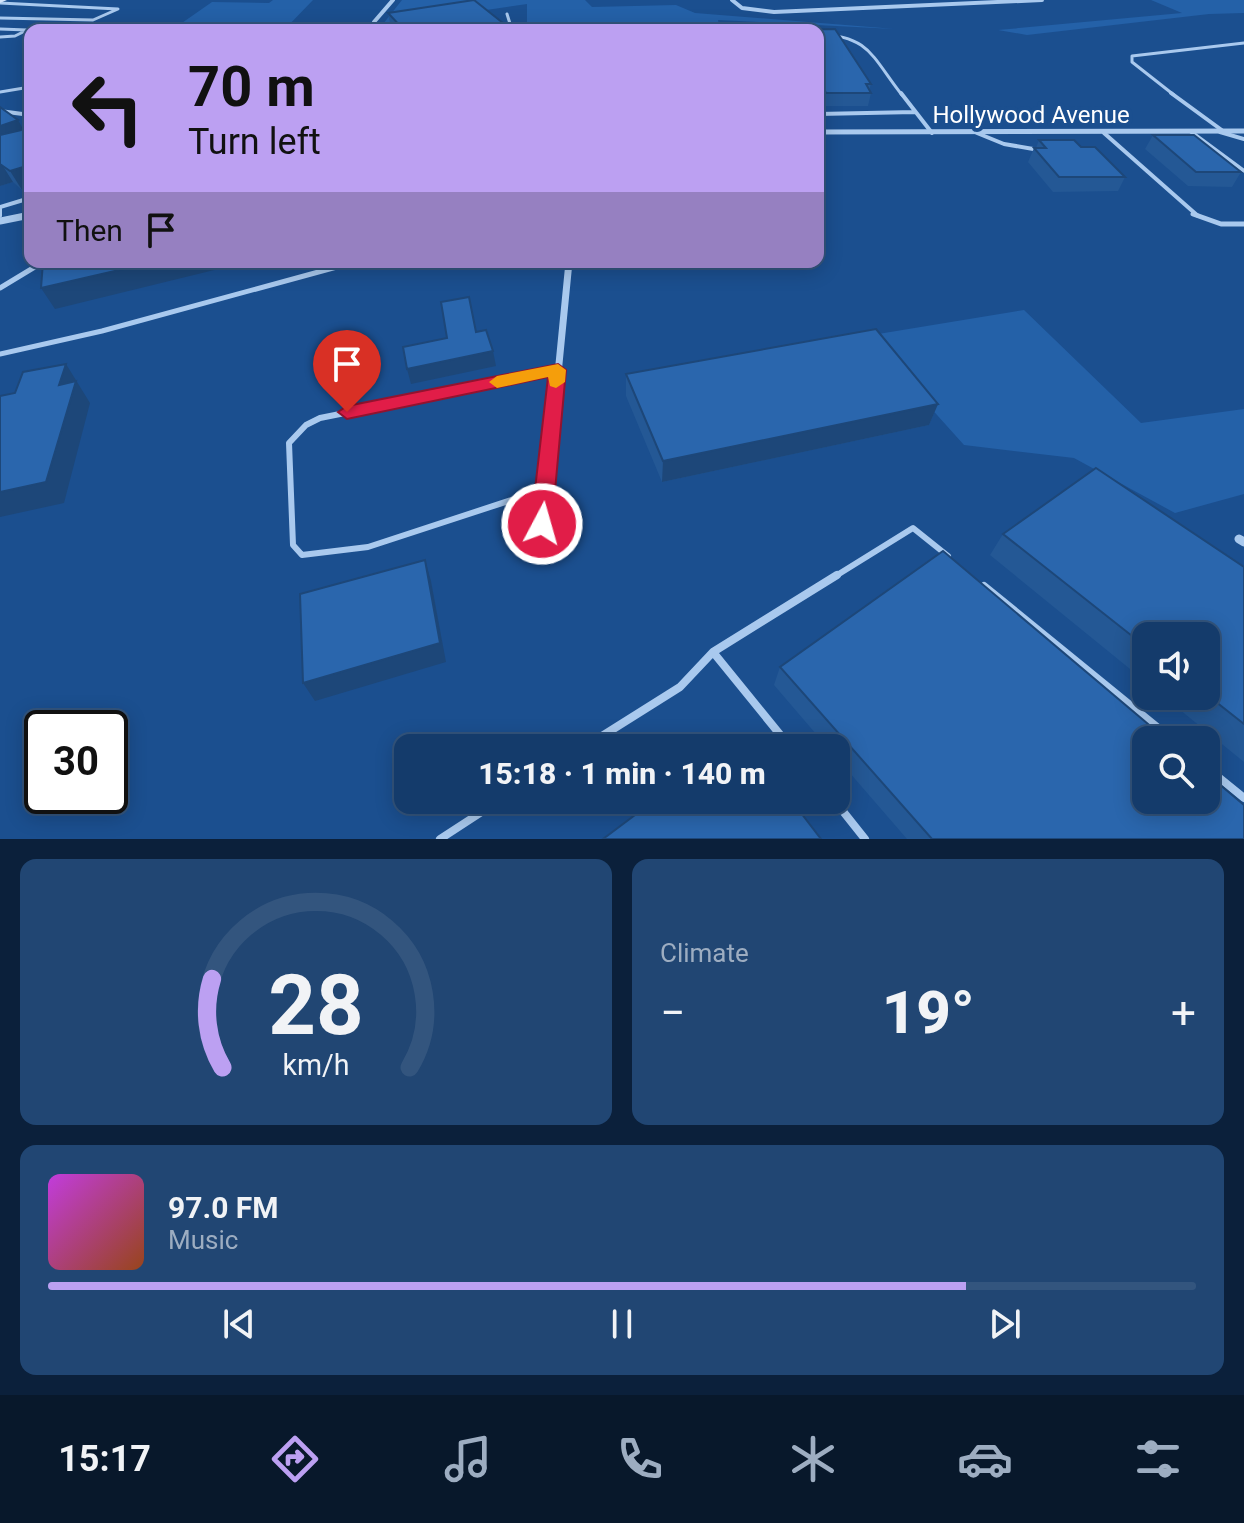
<!DOCTYPE html>
<html lang="en">
<head>
<meta charset="utf-8">
<style>
	body { margin:0; font-family:Roboto,sans-serif; background:#214673; color:#f1f3f6; height:100vh; display:flex; flex-direction:column; font-size:30px; white-space:nowrap }
	* { box-sizing:border-box; margin:0 }
	p { font-size:26px; color:#9dadc1 }
	.icon { flex:none; width:44px; height:44px; fill:none; stroke:currentColor; stroke-width:2; stroke-linecap:round; stroke-linejoin:round }
	.map { position:relative; height:839px; overflow:hidden }
	.sheet { display:flex; flex-direction:column; gap:20px; padding:20px; background:#0b203b; flex:1 }
	.sheet>* { flex:none }
	.banner { position:absolute; left:24px; top:24px; width:800px; height:244px; border-radius:16px; box-shadow:0 4px 20px #0003,0 0 0 2px #33557e; background:#bca0f2; color:#111; overflow:hidden }
	.controls { position:absolute; left:1132px; top:622px; display:grid; gap:16px }
	.controls a { display:grid; place-items:center; width:88px; height:88px; border-radius:16px; background:#143b6b; box-shadow:0 4px 20px #0003,0 0 0 2px #33557e; font-size:40px }
	.speed { position:absolute; left:24px; top:710px; display:flex; gap:16px; font-size:40px; font-weight:700; text-align:center }
	.speed>* { display:grid; place-content:center; width:104px; height:104px; border-radius:50%; background:#143b6b; box-shadow:0 4px 20px #0003,0 0 0 2px #33557e; line-height:1 }
	.speed .limit { border:4px solid #111; border-radius:12px; background:#fff; color:#111 }
	.pin { position:absolute; display:grid; place-items:center; width:68px; height:68px; color:#fff; margin:-82px -34px; border-radius:50% 50% 50% 0; rotate:-45deg; box-shadow:0 0 8px #0007 }
	.pin .icon { rotate:45deg }
	.me { position:absolute; width:88px; margin:-44px; rotate:6deg; stroke-linejoin:round; filter:drop-shadow(0 0 6px #0008) }
	.turn { display:flex; align-items:center; gap:28px; height:168px; padding:0 32px; font-size:36px }
	.turn .icon { width:104px; height:104px; stroke-width:2.5 }
	.turn b { display:block; font-size:56px; line-height:68px }
	.then { display:flex; align-items:center; height:76px; padding:0 32px; background:#0003; gap:16px; font-size:30px }
	.big { font-size:60px; font-weight:800; line-height:1.1 }
	.sheet .tile { flex:1; display:flex; flex-direction:column; justify-content:center; gap:12px; min-width:0; padding:0 28px; border-radius:16px; background:#214673 }
	.sheet .dial { align-items:center; gap:0 }
	.dial svg { height:208px; overflow:visible; fill:none; stroke:#33557e; stroke-width:7; stroke-linecap:round; text-anchor:middle }
	.dial text { fill:#f1f3f6; stroke:none }
	.song { display:flex; align-items:center; gap:24px }
	.cover { width:96px; height:96px; border-radius:12px; background:linear-gradient(135deg,hsl(290 70% 55%),hsl(20 70% 35%)) }
	.played { height:8px; border-radius:4px; background:linear-gradient(90deg,#bca0f2 80%,#33557e 80%) }
	.keys { display:flex; justify-content:space-around; direction:ltr }
	.heat { display:flex; justify-content:space-between; align-items:center; font-size:44px; direction:ltr }
	.sheet .tiles { flex:1; display:grid; gap:20px; grid-template-columns:1fr 1fr }
	.tile:last-child { grid-column:span 2 }
	.trip { position:absolute; left:394px; top:734px; width:456px; height:80px; border-radius:16px; background:#143b6b; box-shadow:0 4px 20px #0003,0 0 0 2px #33557e; font-weight:800; line-height:80px; text-align:center }
	.dock { display:flex; height:128px; justify-content:space-around; align-items:center; background:#08182b; color:#9dadc1 }
	.dock .icon { width:56px; height:56px }
	.dock .selected { color:#bca0f2 }
	.dock b { font-size:36px; color:#f1f3f6 }
	.map>svg:first-child { display:block }
	.green { fill:#2461a8 }
	.lines { fill:none; stroke-linecap:round; stroke-linejoin:round }
	.service-far4 { stroke:#a9c9ee; stroke-width:3 }
	.service-far3 { stroke:#a9c9ee; stroke-width:4 }
	.service-far2 { stroke:#a9c9ee; stroke-width:5 }
	.service-far1 { stroke:#a9c9ee; stroke-width:6 }
	.service { stroke:#a9c9ee; stroke-width:8 }
	.minor-far3 { stroke:#a9c9ee; stroke-width:4 }
	.minor-far2 { stroke:#a9c9ee; stroke-width:5 }
	.minor-far1 { stroke:#a9c9ee; stroke-width:7 }
	.minor { stroke:#a9c9ee; stroke-width:9 }
	.secondary { fill:#d6e6fa; fill-rule:evenodd }
	.wall { fill:#245895 }
	.shaded-wall { fill:#1d4779 }
	.building { fill:#2a66ad; stroke:#1d4779; stroke-width:2 }
	.route { fill:#e11d48; stroke:#92132f; stroke-width:2 }
	.slow { fill:#f59e0b }
	.labels { text-anchor:middle; dominant-baseline:central; stroke-width:8; stroke-linejoin:round; paint-order:stroke }
	.far-street-label { font-size:24px; fill:#fff; stroke:#1b4f8f }
</style>
</head>
<body>
<div class="map">
<svg width="1244" height="839" viewBox="0 0 1244 839">
	<rect width="100%" height="100%" fill="#1b4f8f"/>
	<path class="green" d="M273 0H313L284 30 383 24 402 0H585L592 7 676 5 695 13 895 29 718 20 720 30H697L695 23 527 24V4L351 30H177L179 25 212 2 269 3Z
		M1151 0H1244V13L1209 14 1027 35 998 30 1182 13Z
		M1024 310 1141 423 1244 409V494L1175 513 1074 458 964 445 866 336Z"/>
	<g class="lines">
		<path class="service-far4" d="M0 3 118 9 93 20 0 18
			M507 14 512 30
			M0 29 27 30 15 36 0 37
			M818 34C870 36 872 57 902 95
			M0 92 30 87
			M1174 95 1132 62V56L1244 43"/>
		<path class="service-far3" d="M901 93 932 133
			M1171 93 1223 131
			M0 111 30 115
			M818 114 915 112
			M1190 131 1244 171
			M1220 132 1244 139
			M977 133 1004 144 1039 150
			M1104 133 1198 216
			M0 216V207L30 198"/>
		<path class="service-far2" d="M1193 214 1221 224H1244
			M0 288 43 262
			M0 354 102 331 355 262
			M540 374 558 370"/>
		<path class="service-far1" d="M545 489 368 547 302 555 293 545 289 443 306 425 320 418 550 372
			M834 577 913 528 948 556"/>
		<path class="service" d="M984 586 1173 740
			M583 748 680 687 713 652
			M791 748 713 652 837 575
			M1206 767 1244 798
			M834 800 865 839
			M440 839 500 800"/>
		<path class="minor-far3" d="M732 0 742 8 774 12 1042 0
			M374 22 393 0"/>
		<path class="minor-far2" d="M818 132 1244 131
			M23 216 30 215"/>
		<path class="minor-far1" d="M0 221 30 215
			M558 374 569 262"/>
		<path class="minor" d="M542 524 558 372
			M1239 539 1244 542"/>
		<path class="secondary" d="M0 0H7L0 3Z"/>
	</g>
	<path class="wall" d="M388 13 508 30H393L391 28Z
		M818 30 871 84 869 90 871 93 868 106H823L818 95Z
		M0 107 22 128 30 130V187L22 190 13 182 0 186Z
		M1153 135 1241 172 1232 187 1188 186 1145 149Z
		M1039 140 1081 147 1125 177 1118 191 1053 192 1028 162 1034 148H1036Z
		M626 374 938 404 929 425 662 482 626 396Z
		M1003 534 1244 567V762L1163 696H1206V636H1146V682L990 555Z
		M780 667 1244 839H907L836 757V748H828L774 685Z"/>
	<path class="shaded-wall" d="M18 120 28 138 0 147V126Z
		M1 163 13 182 0 186V164Z
		M30 165V187L22 190 10 171Z
		M154 262H247L55 309 41 288Z
		M493 351 496 366 411 384 407 369Z
		M66 364 90 403 64 503 0 517V492L59 385Z
		M938 404 929 425 662 482 663 461Z
		M425 560 431 581 446 662 315 701 303 683Z"/>
	<path class="building" d="M474 0 508 27V30H404L388 13Z
		M271 26 287 30H258Z
		M603 29H640V30H603Z
		M835 29 871 84H866L871 93H826L818 78V30H793Z
		M0 107 18 120 0 126Z
		M24 126 30 130V165L10 171 0 164V135L21 130Z
		M1153 135H1194L1241 172H1196Z
		M1039 140H1074L1081 147H1095L1125 177H1059L1034 148H1046Z
		M43 262H154L41 288Z
		M469 297 476 332 486 330 493 351 407 369 403 347 447 338 441 302Z
		M876 329 938 404 663 461 626 374Z
		M66 364 59 385 76 381 46 482 0 492V396L15 393 23 372Z
		M1096 468 1244 567V724L1206 694V636H1146V647L1003 534Z
		M943 551 1167 740H1146V800H1206V773L1244 805V839H932L780 667Z
		M425 560 440 643 303 683 300 594Z
		M740 736 749 748H725Z
		M655 800H791L821 839H603Z"/>
	<path class="route" d="M558 364 566 370 552 524 549 530 542 532 534 530 531 524 548 377 347 419 338 412 347 406Z"/>
	<path class="slow" d="M558 364 566 370 565 382 556 388 550 386 548 377 497 388 489 382 497 376Z"/>
	<g class="labels">
		<g class="far-street-label">
			<text x="1031" y="115">Hollywood Avenue</text>
		</g>
	</g>
</svg>
<div class="controls">
<a><svg class="icon" aria-label="sound" viewBox="0 0 24 24"><path d="M4 9h4l5-4v14l-5-4H4zM17 9q2 3 0 6"/></svg></a>
<a><svg class="icon" aria-label="search" viewBox="0 0 24 24"><circle cx="10" cy="10" r="6"/><path d="M15 15l6 6"/></svg></a>
</div>
<div class="speed"><div class="limit">30</div></div>
<div class="pin" style="left:347px;top:412px;background:#d93025"><svg class="icon" aria-label="arrive" viewBox="0 0 24 24"><path d="M6 21V4h12l-3 4 3 4H6"/></svg></div>
<svg class="me" style="left:542px;top:524px" viewBox="-20 -20 40 40"><circle r="17" fill="#e11d48" stroke="#fff" stroke-width="3"/><path d="M0-11L8 9 0 5-8 9z" fill="#fff"/></svg>
<div class="trip">15:18 · 1 min · 140 m</div>
<div class="banner">
<div class="turn"><svg class="icon" aria-label="left" viewBox="0 0 24 24"><path d="M17 20v-9H6M10 6l-5 5 5 5"/></svg><div><b>70 m</b>Turn left</div></div>
<div class="then">Then<svg class="icon" aria-label="arrive" viewBox="0 0 24 24"><path d="M6 21V4h12l-3 4 3 4H6"/></svg></div>
</div>
</div>
<section class="sheet">
<div class="tiles">
<div class="tile dial"><svg viewBox="0 0 100 80">
<path d="M14 69A42 42 0 1 1 86 69"/>
<path d="M14 69A42 42 0 0 1 10 35" stroke="#bca0f2"/>
<text x="50" y="56" font-size="32" font-weight="700">28</text>
<text x="50" y="72" font-size="11">km/h</text>
</svg></div>
<div class="tile"><p>Climate</p>
<div class="heat"><a>−</a><b class="big">19°</b><a>+</a></div>
</div>
<div class="tile">
<div class="song"><i class="cover"></i><div><b>97.0 FM</b><p>Music</p></div></div>
<div class="played"></div>
<div class="keys"><svg class="icon" aria-label="previous" viewBox="0 0 24 24"><path d="M18 5L8 12l10 7zM5 5v14"/></svg><svg class="icon" aria-label="pause" viewBox="0 0 24 24"><path d="M8 5v14M16 5v14"/></svg><svg class="icon" aria-label="next" viewBox="0 0 24 24"><path d="M6 5l10 7-10 7zM19 5v14"/></svg></div>
</div>
</div>
</section>
<nav class="dock">
<b>15:17</b>
<svg class="icon selected" aria-label="directions" viewBox="0 0 24 24"><path d="M12 3l9 9-9 9-9-9zM9 14v-3h6M13 9l2 2-2 2"/></svg>
<svg class="icon" aria-label="music" viewBox="0 0 24 24"><path d="M9 18V5l10-2v13"/><circle cx="6" cy="18" r="3"/><circle cx="16" cy="16" r="3"/></svg>
<svg class="icon" aria-label="phone" viewBox="0 0 24 24"><path d="M5 4h4l2 5-3 2q2 4 5 5l2-3 5 2v4C11 20 4 13 5 4z"/></svg>
<svg class="icon" aria-label="climate" viewBox="0 0 24 24"><path d="M12 3v18M4 7l16 10M4 17L20 7"/></svg>
<svg class="icon" aria-label="car" viewBox="0 0 24 24"><path d="M5 17H2v-5l4-1 3-4h7l3 4 3 1v5h-3M9 17h6M6 11h13"/><circle cx="7" cy="17" r="2"/><circle cx="17" cy="17" r="2"/></svg>
<svg class="icon" aria-label="filters" viewBox="0 0 24 24"><path d="M4 7h16M4 17h16"/><circle cx="9" cy="7" r="2"/><circle cx="15" cy="17" r="2"/></svg>
</nav>
</body>
</html>
